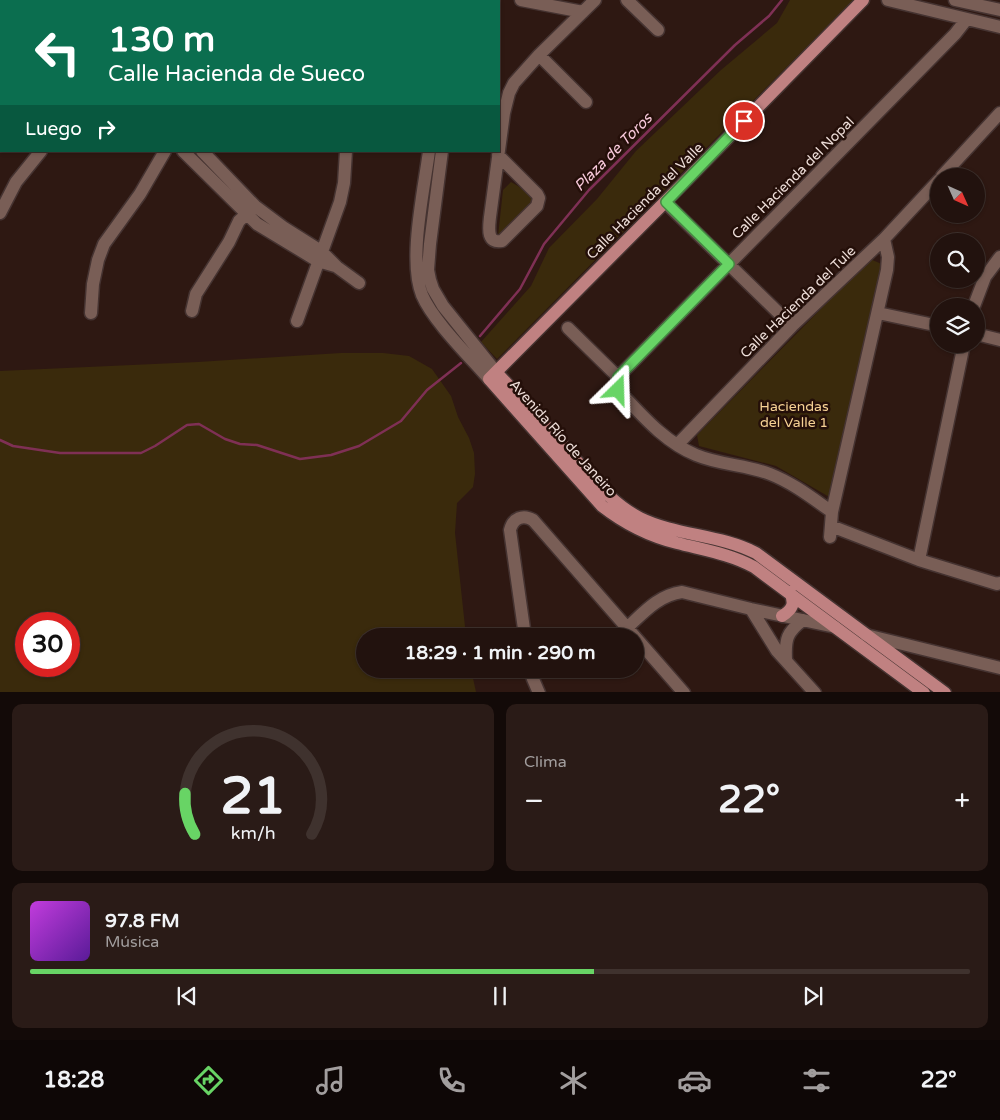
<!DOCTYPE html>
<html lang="es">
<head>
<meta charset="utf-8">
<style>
	body { margin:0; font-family:"Varela Round",sans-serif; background:#2a1b17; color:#f1f3f6; height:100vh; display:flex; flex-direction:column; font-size:19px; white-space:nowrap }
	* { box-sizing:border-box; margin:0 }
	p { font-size:16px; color:#a29e9e }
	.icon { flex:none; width:28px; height:28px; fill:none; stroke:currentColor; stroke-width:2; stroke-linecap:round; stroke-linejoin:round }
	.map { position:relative; height:692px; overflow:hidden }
	.side { display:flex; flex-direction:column; gap:12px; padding:12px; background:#130a08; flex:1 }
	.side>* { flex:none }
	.banner { position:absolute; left:0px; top:0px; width:500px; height:152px; box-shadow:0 1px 4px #0004,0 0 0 1px #3f322e; background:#0b6e4f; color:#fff; overflow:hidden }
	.needle { width:32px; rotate:135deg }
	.tools { position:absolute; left:930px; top:168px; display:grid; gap:10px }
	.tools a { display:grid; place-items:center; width:55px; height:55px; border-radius:50%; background:#22120e; box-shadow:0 1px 4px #0004,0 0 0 1px #3f322e; font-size:25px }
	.speed { position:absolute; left:15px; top:612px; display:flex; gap:10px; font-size:25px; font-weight:700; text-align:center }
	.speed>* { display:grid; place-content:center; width:65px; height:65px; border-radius:50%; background:#22120e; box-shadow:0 1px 4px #0004,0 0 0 1px #3f322e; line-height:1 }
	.speed .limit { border:8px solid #d22; background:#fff; color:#111 }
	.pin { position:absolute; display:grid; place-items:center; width:42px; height:42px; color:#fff; margin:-21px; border:2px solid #fff; border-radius:50%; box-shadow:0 1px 5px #0007 }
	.me { position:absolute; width:55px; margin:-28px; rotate:22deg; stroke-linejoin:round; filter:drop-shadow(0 0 4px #0008) }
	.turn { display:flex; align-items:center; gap:18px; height:105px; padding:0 25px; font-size:22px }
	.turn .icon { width:65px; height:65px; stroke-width:2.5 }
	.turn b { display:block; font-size:35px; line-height:42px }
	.then { display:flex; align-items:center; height:48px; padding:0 25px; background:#0003; gap:10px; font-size:19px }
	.big { font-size:38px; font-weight:800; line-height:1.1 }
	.side .card { flex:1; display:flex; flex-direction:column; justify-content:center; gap:8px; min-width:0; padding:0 18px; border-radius:10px; background:#2a1b17 }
	.side .dial { align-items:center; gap:0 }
	.dial svg { height:130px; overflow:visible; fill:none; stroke:#3f322e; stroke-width:7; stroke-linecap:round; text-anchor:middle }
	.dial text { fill:#f1f3f6; stroke:none }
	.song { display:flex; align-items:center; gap:15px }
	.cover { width:60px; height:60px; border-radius:8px; background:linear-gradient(135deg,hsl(290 70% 55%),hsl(270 70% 35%)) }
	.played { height:5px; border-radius:2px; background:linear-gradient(90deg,#68d465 60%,#3f322e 60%) }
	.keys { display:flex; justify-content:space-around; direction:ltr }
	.heat { display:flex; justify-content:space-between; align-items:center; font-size:28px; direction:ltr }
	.side .tiles { flex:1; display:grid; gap:12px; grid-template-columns:1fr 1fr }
	.card:last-child { grid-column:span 2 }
	.trip { position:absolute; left:356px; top:628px; width:288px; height:50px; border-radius:25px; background:#22120e; box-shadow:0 1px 4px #0004,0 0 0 1px #3f322e; font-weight:800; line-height:50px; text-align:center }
	.dock { display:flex; height:80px; justify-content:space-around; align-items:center; background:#0e0706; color:#a29e9e }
	.dock .icon { width:35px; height:35px }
	.dock .on { color:#68d465 }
	.dock b { font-size:22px; color:#f1f3f6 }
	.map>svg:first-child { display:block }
	.green { fill:#3a2a0c; fill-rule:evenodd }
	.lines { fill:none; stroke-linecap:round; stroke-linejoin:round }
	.stream { stroke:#7f3055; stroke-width:2.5 }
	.minor-casing { stroke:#453331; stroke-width:15 }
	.major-casing { stroke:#453331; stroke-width:15 }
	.minor { stroke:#795e56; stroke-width:12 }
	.major { stroke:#c08181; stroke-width:12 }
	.route-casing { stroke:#448a42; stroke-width:12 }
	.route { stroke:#68d465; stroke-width:9 }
	.labels { text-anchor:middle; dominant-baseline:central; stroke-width:5; stroke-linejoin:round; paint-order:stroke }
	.street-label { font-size:14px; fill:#eeded9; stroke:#240f09 }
	.park-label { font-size:14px; fill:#f6d194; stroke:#240f09 }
	.water-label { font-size:15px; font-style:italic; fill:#f9cadc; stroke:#240f09 }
</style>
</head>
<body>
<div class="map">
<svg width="1000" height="693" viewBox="0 0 1000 693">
	<rect width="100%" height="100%" fill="#2e1812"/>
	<path class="green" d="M790 0H853L497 359 481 342 531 286 549 248 597 199 636 151 721 70 777 23Z
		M511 182 518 186 534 198 535 211 498 236 503 190Z
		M870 259 884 265 831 498 776 466 699 446 697 435Z
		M341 353H383L409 356 432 369 451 396 458 417 469 438 474 453 475 474 473 487 457 503 455 533 466 636H365V669H471L476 692H0V371L198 362ZM26 624H69V666H26Z"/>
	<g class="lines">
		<path class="stream" d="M480 336 520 289 544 244 589 190 735 45 769 16 782 0
			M0 440 13 446 60 453H141L155 446 187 425 199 424 225 439 240 444 257 445 300 459 331 455 359 446 401 421 427 390 461 363"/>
		<defs>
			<path id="minor" d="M353 0V1
				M521 0 583 12
				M627 0 658 30
				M888 0 1000 27
				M955 0 1000 10
				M228 1V0
				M449 1V0
				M461 1V0
				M0 25H1
				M0 41 1 42
				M539 55 586 102
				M183 151 257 224 318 261 335 266
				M202 151 255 206 283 227 321 251 337 267 359 283
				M429 151C424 190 408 260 422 295 433 321 470 357 489 379
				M442 151 430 244 428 270 430 280 433 289 443 306 496 372
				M498 155 537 194 539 198 537 206 502 241C486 244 489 227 490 217L504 113 509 93 514 83 539 55 595 0
				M942 176 1000 113
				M665 202 792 326
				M0 213 16 182 41 151
				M974 306 985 277 1000 257
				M192 311 196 294 229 242 239 221 252 209
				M91 313 93 284 98 260 104 244 140 194 165 151
				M878 313 939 326
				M297 321 340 202 344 183 346 151
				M568 328 618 377
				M976 334 1000 340
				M677 445 792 326 884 239 939 180
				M832 512C812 498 793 483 770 474 747 465 720 465 696 455 664 442 641 414 618 390L616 385 618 377 955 34 966 20
				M831 526 919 560 997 584 1000 583
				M830 537 832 512 887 270 888 257 884 239
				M919 560 964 344
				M751 609 777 651 815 693
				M628 627C644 612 659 595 682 592L751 609 835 627
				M866 635 1000 668
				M525 636 510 530C513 518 523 514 533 520L684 693
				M786 659C785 639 787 632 803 620
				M530 669 533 679 539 693"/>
			<path id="major" d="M863 0 665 202 489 379 602 506C625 524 649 536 677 543 704 550 730 554 754 567L924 693
				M496 372C522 400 548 428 573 457 593 479 612 504 640 518 677 536 719 534 756 553L945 693
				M782 616C793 609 795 604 790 592"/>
		</defs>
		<use href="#minor" class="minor-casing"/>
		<use href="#major" class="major-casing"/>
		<use href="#minor" class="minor"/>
		<use href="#major" class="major"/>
	</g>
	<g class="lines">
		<defs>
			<path id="route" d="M618 390 616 386 618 377 729 264 666 202 744 121"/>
		</defs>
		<use href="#route" class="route-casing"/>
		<use href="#route" class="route"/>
	</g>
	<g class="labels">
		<g class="street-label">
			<text transform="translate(793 178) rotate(-45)">Calle Hacienda del Nopal</text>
			<text transform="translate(645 201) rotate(-45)">Calle Hacienda del Valle</text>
			<text transform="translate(798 302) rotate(-44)">Calle Hacienda del Tule</text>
			<text transform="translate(563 438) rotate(48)">Avenida Río de Janeiro</text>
		</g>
		<g class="park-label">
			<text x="794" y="406">Haciendas<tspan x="794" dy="16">del Valle 1</tspan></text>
		</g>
		<g class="water-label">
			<text transform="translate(613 152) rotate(-45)">Plaza de Toros</text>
		</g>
	</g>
</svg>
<div class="tools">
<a><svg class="needle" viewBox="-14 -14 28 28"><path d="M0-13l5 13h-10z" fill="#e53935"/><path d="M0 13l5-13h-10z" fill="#a29e9e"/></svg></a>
<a><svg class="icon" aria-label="search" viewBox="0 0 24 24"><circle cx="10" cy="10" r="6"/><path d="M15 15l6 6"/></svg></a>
<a><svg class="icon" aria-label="layers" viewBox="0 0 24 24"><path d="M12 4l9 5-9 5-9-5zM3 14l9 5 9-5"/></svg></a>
</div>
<div class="speed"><div class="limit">30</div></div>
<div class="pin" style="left:744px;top:121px;background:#d93025"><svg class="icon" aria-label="arrive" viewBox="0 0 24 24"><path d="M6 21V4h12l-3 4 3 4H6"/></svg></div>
<svg class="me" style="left:618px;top:390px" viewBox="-20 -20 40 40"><path d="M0-17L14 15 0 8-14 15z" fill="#68d465" stroke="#fff" stroke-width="4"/></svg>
<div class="trip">18:29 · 1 min · 290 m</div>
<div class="banner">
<div class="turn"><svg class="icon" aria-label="left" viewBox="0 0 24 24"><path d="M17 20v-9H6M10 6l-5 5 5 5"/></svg><div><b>130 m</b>Calle Hacienda de Sueco</div></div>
<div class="then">Luego<svg class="icon" aria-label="right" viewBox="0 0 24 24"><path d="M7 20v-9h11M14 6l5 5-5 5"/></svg></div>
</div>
</div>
<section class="side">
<div class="tiles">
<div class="card dial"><svg viewBox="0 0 100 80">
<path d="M14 69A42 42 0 1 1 86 69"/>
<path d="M14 69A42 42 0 0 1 8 44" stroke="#68d465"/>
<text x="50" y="56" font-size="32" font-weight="700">21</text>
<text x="50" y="72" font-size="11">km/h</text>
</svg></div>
<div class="card"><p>Clima</p>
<div class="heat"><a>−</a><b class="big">22°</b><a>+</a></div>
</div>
<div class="card">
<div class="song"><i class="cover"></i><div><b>97.8 FM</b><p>Música</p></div></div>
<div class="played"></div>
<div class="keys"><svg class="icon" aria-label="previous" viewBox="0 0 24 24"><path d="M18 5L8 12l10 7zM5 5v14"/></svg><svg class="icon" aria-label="pause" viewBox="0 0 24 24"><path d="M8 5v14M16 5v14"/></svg><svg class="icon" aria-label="next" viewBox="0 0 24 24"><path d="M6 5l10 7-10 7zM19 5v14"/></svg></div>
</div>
</div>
</section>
<nav class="dock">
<b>18:28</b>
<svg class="icon on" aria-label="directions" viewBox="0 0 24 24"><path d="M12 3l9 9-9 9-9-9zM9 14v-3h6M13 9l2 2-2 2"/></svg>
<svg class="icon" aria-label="music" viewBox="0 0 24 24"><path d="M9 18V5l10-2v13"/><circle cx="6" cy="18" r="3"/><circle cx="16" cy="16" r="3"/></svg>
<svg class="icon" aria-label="phone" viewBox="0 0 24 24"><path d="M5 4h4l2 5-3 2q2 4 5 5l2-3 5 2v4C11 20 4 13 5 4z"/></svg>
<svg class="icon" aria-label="climate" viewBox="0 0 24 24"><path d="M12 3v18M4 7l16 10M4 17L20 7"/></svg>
<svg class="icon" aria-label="car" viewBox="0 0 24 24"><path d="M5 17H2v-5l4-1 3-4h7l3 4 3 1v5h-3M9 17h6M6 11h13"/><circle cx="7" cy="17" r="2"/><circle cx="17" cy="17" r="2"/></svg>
<svg class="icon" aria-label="filters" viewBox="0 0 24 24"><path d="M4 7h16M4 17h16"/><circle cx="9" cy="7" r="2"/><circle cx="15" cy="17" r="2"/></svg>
<b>22°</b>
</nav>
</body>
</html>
